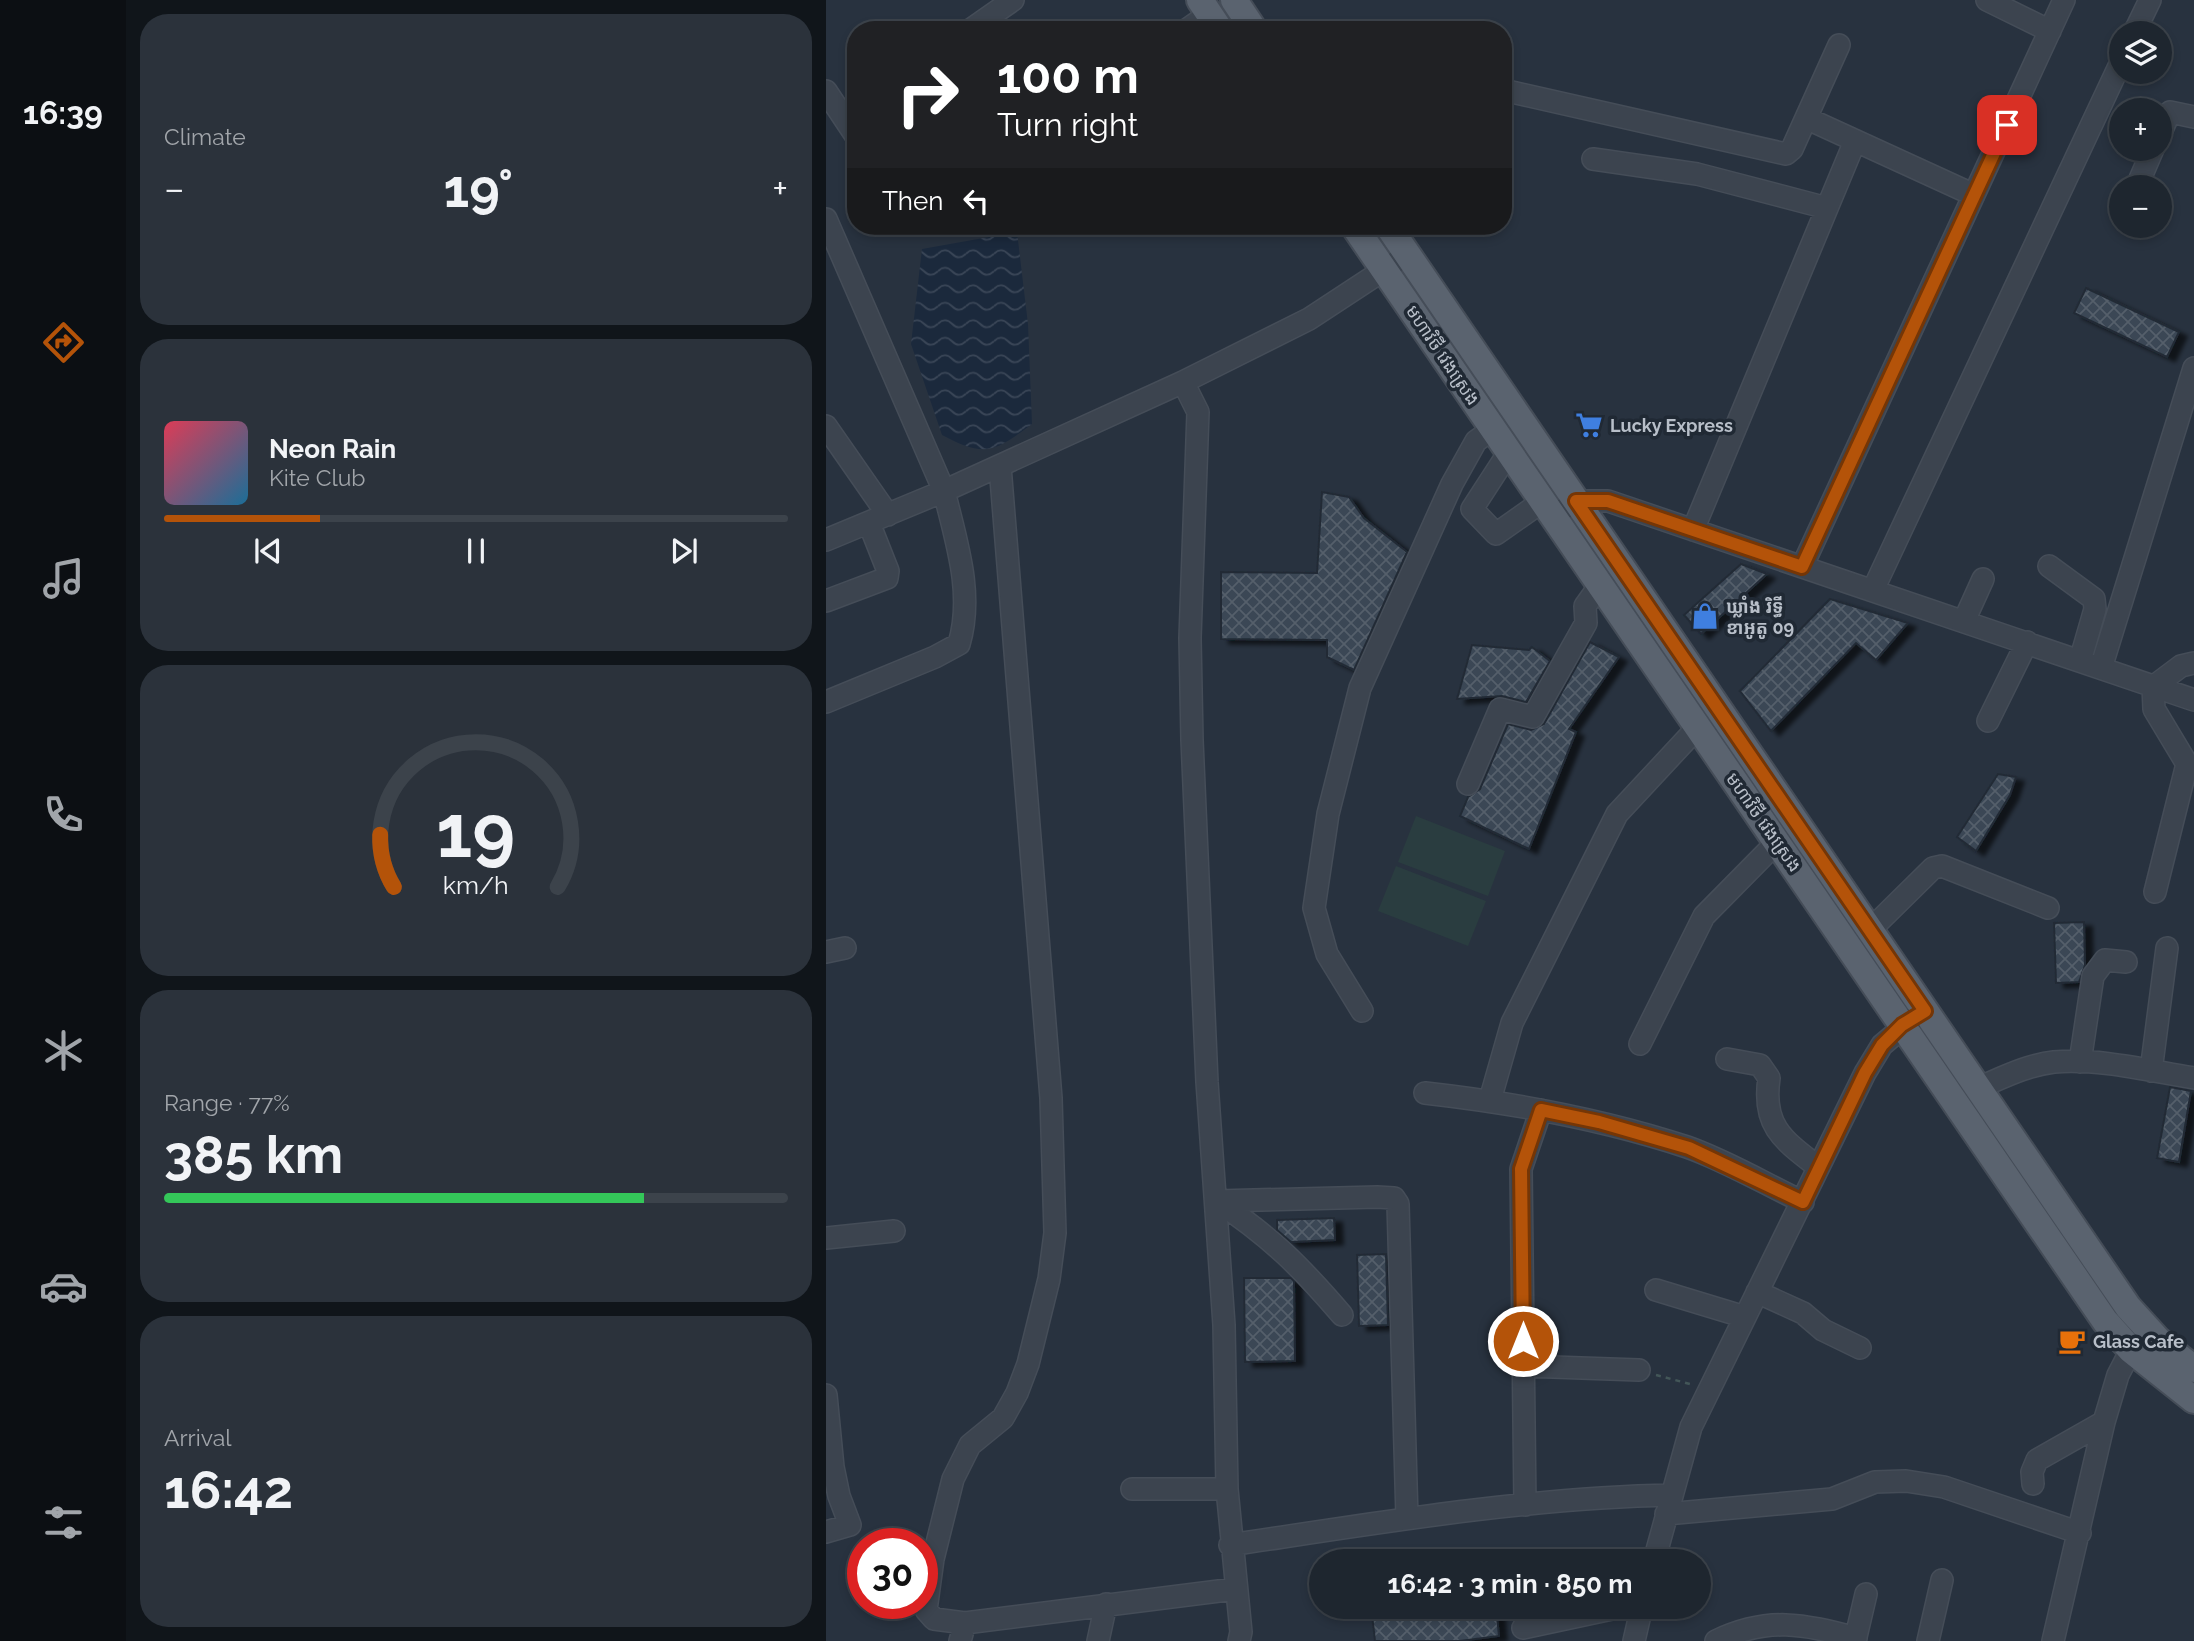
<!DOCTYPE html>
<html lang="en">
<head>
<meta charset="utf-8">
<style>
	body { margin:0; font-family:Raleway,"Noto Sans Khmer",sans-serif; background:#2b323b; color:#f1f3f6; height:100vh; display:flex; flex-direction:column; font-size:26px; white-space:nowrap }
	* { box-sizing:border-box; margin:0 }
	p { font-size:23px; color:#a1a5aa }
	.icon { flex:none; width:38px; height:38px; fill:none; stroke:currentColor; stroke-width:2; stroke-linecap:round; stroke-linejoin:round }
	.map { position:relative; flex:1; overflow:hidden }
	.details { display:flex; flex-direction:column; gap:14px; padding:14px; background:#10151a; width:700px }
	.details>* { flex:none }
	.banner { position:absolute; left:21px; top:21px; width:665px; height:214px; border-radius:28px; box-shadow:0 4px 10px #0003,0 0 0 2px #3c434b; background:#202124; color:#fff; overflow:hidden }
	.tools { position:absolute; left:1283px; top:21px; display:grid; gap:14px }
	.tools a { display:grid; place-items:center; width:63px; height:63px; border-radius:50%; background:#1e262f; box-shadow:0 4px 10px #0003,0 0 0 2px #3c434b; font-size:35px }
	.speed { position:absolute; left:21px; top:1528px; display:flex; gap:14px; font-size:35px; font-weight:700; text-align:center }
	.speed>* { display:grid; place-content:center; width:91px; height:91px; border-radius:50%; background:#1e262f; box-shadow:0 4px 10px #0003,0 0 0 2px #3c434b; line-height:1 }
	.speed .limit { border:10px solid #d22; background:#fff; color:#111 }
	.pin { position:absolute; display:grid; place-items:center; width:60px; height:60px; color:#fff; margin:-30px; border-radius:14px; box-shadow:0 4px 10px #0006 }
	.me { position:absolute; width:77px; margin:-38px; rotate:0deg; stroke-linejoin:round; filter:drop-shadow(0 0 5px #0008) }
	.turn { display:flex; align-items:center; gap:24px; height:147px; padding:0 35px; font-size:32px }
	.turn .icon { width:91px; height:91px; stroke-width:2.5 }
	.turn b { display:block; font-size:49px; line-height:60px }
	.then { display:flex; align-items:center; height:66px; padding:0 35px; background:#0003; gap:14px; font-size:26px }
	.big { font-size:52px; font-weight:700; line-height:1.1 }
	.details .card { flex:1; display:flex; flex-direction:column; justify-content:center; gap:10px; min-width:0; padding:0 24px; border-radius:28px; background:#2b323b }
	.details .dial { align-items:center; gap:0 }
	.dial svg { height:182px; overflow:visible; fill:none; stroke:#3c434b; stroke-width:7; stroke-linecap:round; text-anchor:middle }
	.dial text { fill:#f1f3f6; stroke:none }
	.song { display:flex; align-items:center; gap:21px }
	.cover { width:84px; height:84px; border-radius:10px; background:linear-gradient(135deg,hsl(350 70% 55%),hsl(200 70% 35%)) }
	.played { height:7px; border-radius:4px; background:linear-gradient(90deg,#b45309 25%,#3c434b 25%) }
	.keys { display:flex; justify-content:space-around; direction:ltr }
	.heat { display:flex; justify-content:space-between; align-items:center; font-size:38px; direction:ltr }
	.charge { height:10px; border-radius:5px; background:linear-gradient(90deg,#34c759 77%,#3c434b 0) }
	.trip { position:absolute; left:483px; top:1549px; width:402px; height:70px; border-radius:35px; background:#1e262f; box-shadow:0 4px 10px #0003,0 0 0 2px #3c434b; font-weight:700; line-height:70px; text-align:center }
	main { display:flex; flex:1; min-height:0 }
	.tab-bar { display:flex; flex-direction:column; width:126px; justify-content:space-around; align-items:center; background:#0c0f13; color:#a1a5aa }
	.tab-bar .icon { width:49px; height:49px }
	.tab-bar .current { color:#b45309 }
	.tab-bar b { font-size:32px; color:#f1f3f6 }
	.map>svg:first-child { display:block }
	.garden { fill:#2a3d40 }
	.water { fill:url(#water-waves) }
	.building { fill:url(#building-cross-hatch); stroke:#222b36; stroke-width:2; filter:url(#shadow) }
	.lines { fill:none; stroke-linecap:round; stroke-linejoin:round }
	.minor-casing { stroke:#454d58; stroke-width:24 }
	.major-casing { stroke:#454d58; stroke-width:30 }
	.path { stroke:#435658; stroke-width:2.5; stroke-dasharray:5 5; stroke-linecap:butt }
	.minor { stroke:#3c444f; stroke-width:21 }
	.major { stroke:#5a636f; stroke-width:26 }
	.route-casing { stroke:#753606; stroke-width:18 }
	.route { stroke:#b45309; stroke-width:12 }
	.labels { text-anchor:middle; dominant-baseline:central; stroke-width:7; stroke-linejoin:round; paint-order:stroke }
	.street-label { font-size:18px; fill:#b8bfc9; stroke:#202934 }
	.poi-label { font-size:18px; font-weight:bold; fill:#b8bfc9; stroke:#202934; text-anchor:start }
</style>
</head>
<body>
<main>
<nav class="tab-bar">
<b>16:39</b>
<svg class="icon current" aria-label="directions" viewBox="0 0 24 24"><path d="M12 3l9 9-9 9-9-9zM9 14v-3h6M13 9l2 2-2 2"/></svg>
<svg class="icon" aria-label="music" viewBox="0 0 24 24"><path d="M9 18V5l10-2v13"/><circle cx="6" cy="18" r="3"/><circle cx="16" cy="16" r="3"/></svg>
<svg class="icon" aria-label="phone" viewBox="0 0 24 24"><path d="M5 4h4l2 5-3 2q2 4 5 5l2-3 5 2v4C11 20 4 13 5 4z"/></svg>
<svg class="icon" aria-label="climate" viewBox="0 0 24 24"><path d="M12 3v18M4 7l16 10M4 17L20 7"/></svg>
<svg class="icon" aria-label="car" viewBox="0 0 24 24"><path d="M5 17H2v-5l4-1 3-4h7l3 4 3 1v5h-3M9 17h6M6 11h13"/><circle cx="7" cy="17" r="2"/><circle cx="17" cy="17" r="2"/></svg>
<svg class="icon" aria-label="filters" viewBox="0 0 24 24"><path d="M4 7h16M4 17h16"/><circle cx="9" cy="7" r="2"/><circle cx="15" cy="17" r="2"/></svg>
</nav>
<section class="details">
<div class="card"><p>Climate</p>
<div class="heat"><a>−</a><b class="big">19°</b><a>+</a></div>
</div>
<div class="card">
<div class="song"><i class="cover"></i><div><b>Neon Rain</b><p>Kite Club</p></div></div>
<div class="played"></div>
<div class="keys"><svg class="icon" aria-label="previous" viewBox="0 0 24 24"><path d="M18 5L8 12l10 7zM5 5v14"/></svg><svg class="icon" aria-label="pause" viewBox="0 0 24 24"><path d="M8 5v14M16 5v14"/></svg><svg class="icon" aria-label="next" viewBox="0 0 24 24"><path d="M6 5l10 7-10 7zM19 5v14"/></svg></div>
</div>
<div class="card dial"><svg viewBox="0 0 100 80">
<path d="M14 69A42 42 0 1 1 86 69"/>
<path d="M14 69A42 42 0 0 1 8 46" stroke="#b45309"/>
<text x="50" y="56" font-size="32" font-weight="700">19</text>
<text x="50" y="72" font-size="11">km/h</text>
</svg></div>
<div class="card"><p>Range · 77%</p><b class="big">385 km</b><div class="charge"></div></div>
<div class="card"><p>Arrival</p><b class="big">16:42</b></div>
</section>
<div class="map">
<svg width="1368" height="1641" viewBox="0 0 1368 1641">
	<defs>
		<pattern id="water-waves" width="16" height="10" patternUnits="userSpaceOnUse" patternTransform="scale(1.75)"><rect width="16" height="10" fill="#1b293c"/><path d="M0 5q4-4 8 0t8 0" fill="none" stroke="#3a4657"/></pattern>
		<pattern id="building-cross-hatch" width="8" height="8" patternUnits="userSpaceOnUse" patternTransform="scale(1.75)"><rect width="8" height="8" fill="#3a4654"/><path d="M0 0l8 8M0 8l8-8" fill="none" stroke="#545f6b"/></pattern>
		<filter id="shadow"><feDropShadow dx="8" dy="4.5" stdDeviation="2" flood-color="#0009"/></filter>
	</defs>
	<rect width="100%" height="100%" fill="#28323f"/>
	<path class="garden" d="M590 816 679 851 662 896 572 862Z
		M570 866 660 901 642 946 552 911Z"/>
	<path class="water" d="M191 232 202 324 206 424C168 452 159 458 116 435L85 344 96 249Z"/>
	<path class="building" d="M1260 288 1353 332 1341 357 1248 313Z
		M496 492 523 497 538 518 581 552 528 670 501 657V640L395 639V572L491 573Z
		M915 564 941 574 875 634 858 615Z
		M1004 599 1082 623 1050 660 1030 643 945 731 914 691Z
		M764 642 793 657 743 729 750 732 703 849 634 816 642 797 654 789 682 724 705 730 718 724Z
		M646 645 703 650 706 647 724 661 700 702 676 696 631 699Z
		M1172 774 1190 777 1184 795 1150 851 1131 837Z
		M1258 922 1259 965 1253 982 1230 983 1228 923Z
		M1344 1087 1365 1091 1353 1162 1331 1158Z
		M508 1218 509 1240 465 1242 451 1230V1220Z
		M560 1254 562 1325 533 1326 531 1255Z
		M418 1278H465L468 1281 469 1361 419 1362Z
		M545 1606H670L673 1636 634 1641H549Z"/>
	<g class="lines">
		<defs>
			<path id="minor" d="M1161 0 1224 31
				M144 30 187 0
				M360 30 383 14
				M1308 33 1324 0
				M677 90 960 154 966 149 1013 45
				M0 91 30 136
				M980 118 1148 195
				M1334 134 1344 112 1368 117
				M767 159 871 174 1001 208
				M1311 186 1327 149
				M0 219 118 491 357 382 483 319 582 254
				M357 382 372 412 364 638 366 740 381 1082 398 1325 401 1489 415 1632 413 1641
				M0 426 62 515
				M683 452 646 509 670 534 717 501
				M727 516 750 501H782L1368 700
				M867 530 1029 141
				M0 540 118 491C130 541 148 593 133 644L109 657 0 702
				M1223 566 1268 599 1269 609 1254 661
				M976 567 1238 0
				M1047 590 1295 62
				M0 601 61 578 62 571 43 523
				M1138 621 1157 579
				M1275 668 1368 368
				M1162 721 1201 642
				M642 784 674 709 707 717 760 623 759 606 774 585
				M1329 892 1361 764 1328 709 1327 687 1355 666 1368 663
				M1044 930 1107 868 1116 866 1222 908
				M0 952 19 948
				M536 1011 501 954 488 908 502 814 534 688 626 484 650 441 667 429
				M814 1044 878 916 952 841
				M901 1059 934 1065 943 1078C936 1126 957 1140 992 1167
				M1254 1062 1267 976 1279 960 1300 962
				M1325 1071 1341 948
				M1152 1088C1176 1078 1201 1065 1228 1062 1273 1058 1324 1071 1368 1078
				M599 1093C688 1103 776 1119 861 1147 901 1161 939 1184 977 1202
				M664 1100 686 1023 791 814 872 727
				M391 1201 551 1197 568 1198 572 1204 581 1518
				M391 1201C446 1238 474 1266 516 1315
				M0 1238 68 1231
				M830 1290 919 1317
				M931 1292 977 1313 997 1330 1034 1348
				M697 1366 813 1370
				M0 1395 7 1467 13 1496 24 1525 0 1532
				M1207 1484 1206 1472 1211 1460 1278 1422
				M306 1489H401
				M699 1505 695 1169 715 1110
				M840 1514 1006 1499 1049 1482 1080 1481 1118 1487 1254 1533
				M404 1545C551 1523 698 1498 846 1495
				M828 1561 865 1427 1039 1073 1056 1045 1089 1017
				M139 1623 409 1589
				M697 1628 800 1606
				M134 1641 139 1623 108 1619 100 1610 107 1559 127 1479 144 1445 177 1418 191 1393 202 1364 223 1279 229 1233 225 1098 174 466
				M272 1641 280 1604
				M808 1641 816 1606
				M890 1641C942 1616 977 1624 1030 1638
				M1029 1641 1040 1594
				M1102 1641 1116 1580
				M1227 1641 1278 1422 1292 1375 1305 1350"/>
			<path id="major" d="M374 0 394 30
				M408 0 428 30
				M528 226 1279 1321 1305 1350 1368 1400
				M562 226 1302 1307 1332 1340 1368 1369"/>
		</defs>
		<use href="#minor" class="minor-casing"/>
		<use href="#major" class="major-casing"/>
		<path class="path" d="M830 1375 864 1384"/>
		<use href="#minor" class="minor"/>
		<use href="#major" class="major"/>
	</g>
	<g class="lines">
		<defs>
			<path id="route" d="M697 1341 695 1169 715 1110 773 1122 863 1148 977 1202 1039 1073 1056 1045 1076 1025 1099 1011 750 501H782L976 567 1181 125"/>
		</defs>
		<use href="#route" class="route-casing"/>
		<use href="#route" class="route"/>
	</g>
	<defs>
		<symbol id="supermarket-bare" viewBox="-9 -9 18 18"><path d="M-6-5.5h2.5l.6 2H6L4.5 2H-2.5L-4.4-4H-6ZM-1.5 3.2a1.3 1.3 0 1 0 .1 0ZM3 3.2a1.3 1.3 0 1 0 .1 0Z" fill="#3f7fe0" stroke="#202934" stroke-width="2.5" paint-order="stroke"/></symbol>
		<symbol id="shop-bare" viewBox="-9 -9 18 18"><path d="M-5-2.5h2.3a2.7 3.5 0 0 1 5.4 0H5L5.5 6h-11ZM-1.5-2.5h3a1.5 2.3 0 0 0-3 0Z" fill="#3f7fe0" stroke="#202934" stroke-width="2.5" paint-order="stroke"/></symbol>
		<symbol id="cafe-bare" viewBox="-9 -9 18 18"><path d="M-5.5-4.5H6V0H3Q3 3.5 0 3.5H-2.5Q-5.5 3.5-5.5 0ZM3-3.2v2h1.7v-2ZM-6 4.5H4V6H-6Z" fill="#e8710a" stroke="#202934" stroke-width="2.5" paint-order="stroke"/></symbol>
	</defs>
	<g fill-rule="evenodd">
		<use href="#supermarket-bare" x="744" y="406" width="38" height="38"/>
		<use href="#shop-bare" x="860" y="597" width="38" height="38"/>
		<use href="#cafe-bare" x="1227" y="1322" width="38" height="38"/>
	</g>
	<g class="labels">
		<g class="street-label">
			<text transform="translate(617 355) rotate(56)">មហាវិថី វេងស្រេង</text>
			<text transform="translate(938 822) rotate(55)">មហាវិថី វេងស្រេង</text>
		</g>
		<g class="poi-label">
			<text x="784" y="425">Lucky Express</text>
			<text x="900" y="606">ឃ្លាំង រិទ្ធី<tspan x="900" dy="21">ខាអូតូ 09</tspan></text>
			<text x="1267" y="1341">Glass Cafe</text>
		</g>
	</g>
</svg>
<div class="tools">
<a><svg class="icon" aria-label="layers" viewBox="0 0 24 24"><path d="M12 4l9 5-9 5-9-5zM3 14l9 5 9-5"/></svg></a>
<a>+</a>
<a>−</a>
</div>
<div class="speed"><div class="limit">30</div></div>
<div class="pin" style="left:1181px;top:125px;background:#d93025"><svg class="icon" aria-label="arrive" viewBox="0 0 24 24"><path d="M6 21V4h12l-3 4 3 4H6"/></svg></div>
<svg class="me" style="left:697px;top:1341px" viewBox="-20 -20 40 40"><circle r="17" fill="#b45309" stroke="#fff" stroke-width="3"/><path d="M0-11L8 9 0 5-8 9z" fill="#fff"/></svg>
<div class="trip">16:42 · 3 min · 850 m</div>
<div class="banner">
<div class="turn"><svg class="icon" aria-label="right" viewBox="0 0 24 24"><path d="M7 20v-9h11M14 6l5 5-5 5"/></svg><div><b>100 m</b>Turn right</div></div>
<div class="then">Then<svg class="icon" aria-label="left" viewBox="0 0 24 24"><path d="M17 20v-9H6M10 6l-5 5 5 5"/></svg></div>
</div>
</div>
</main>
</body>
</html>
